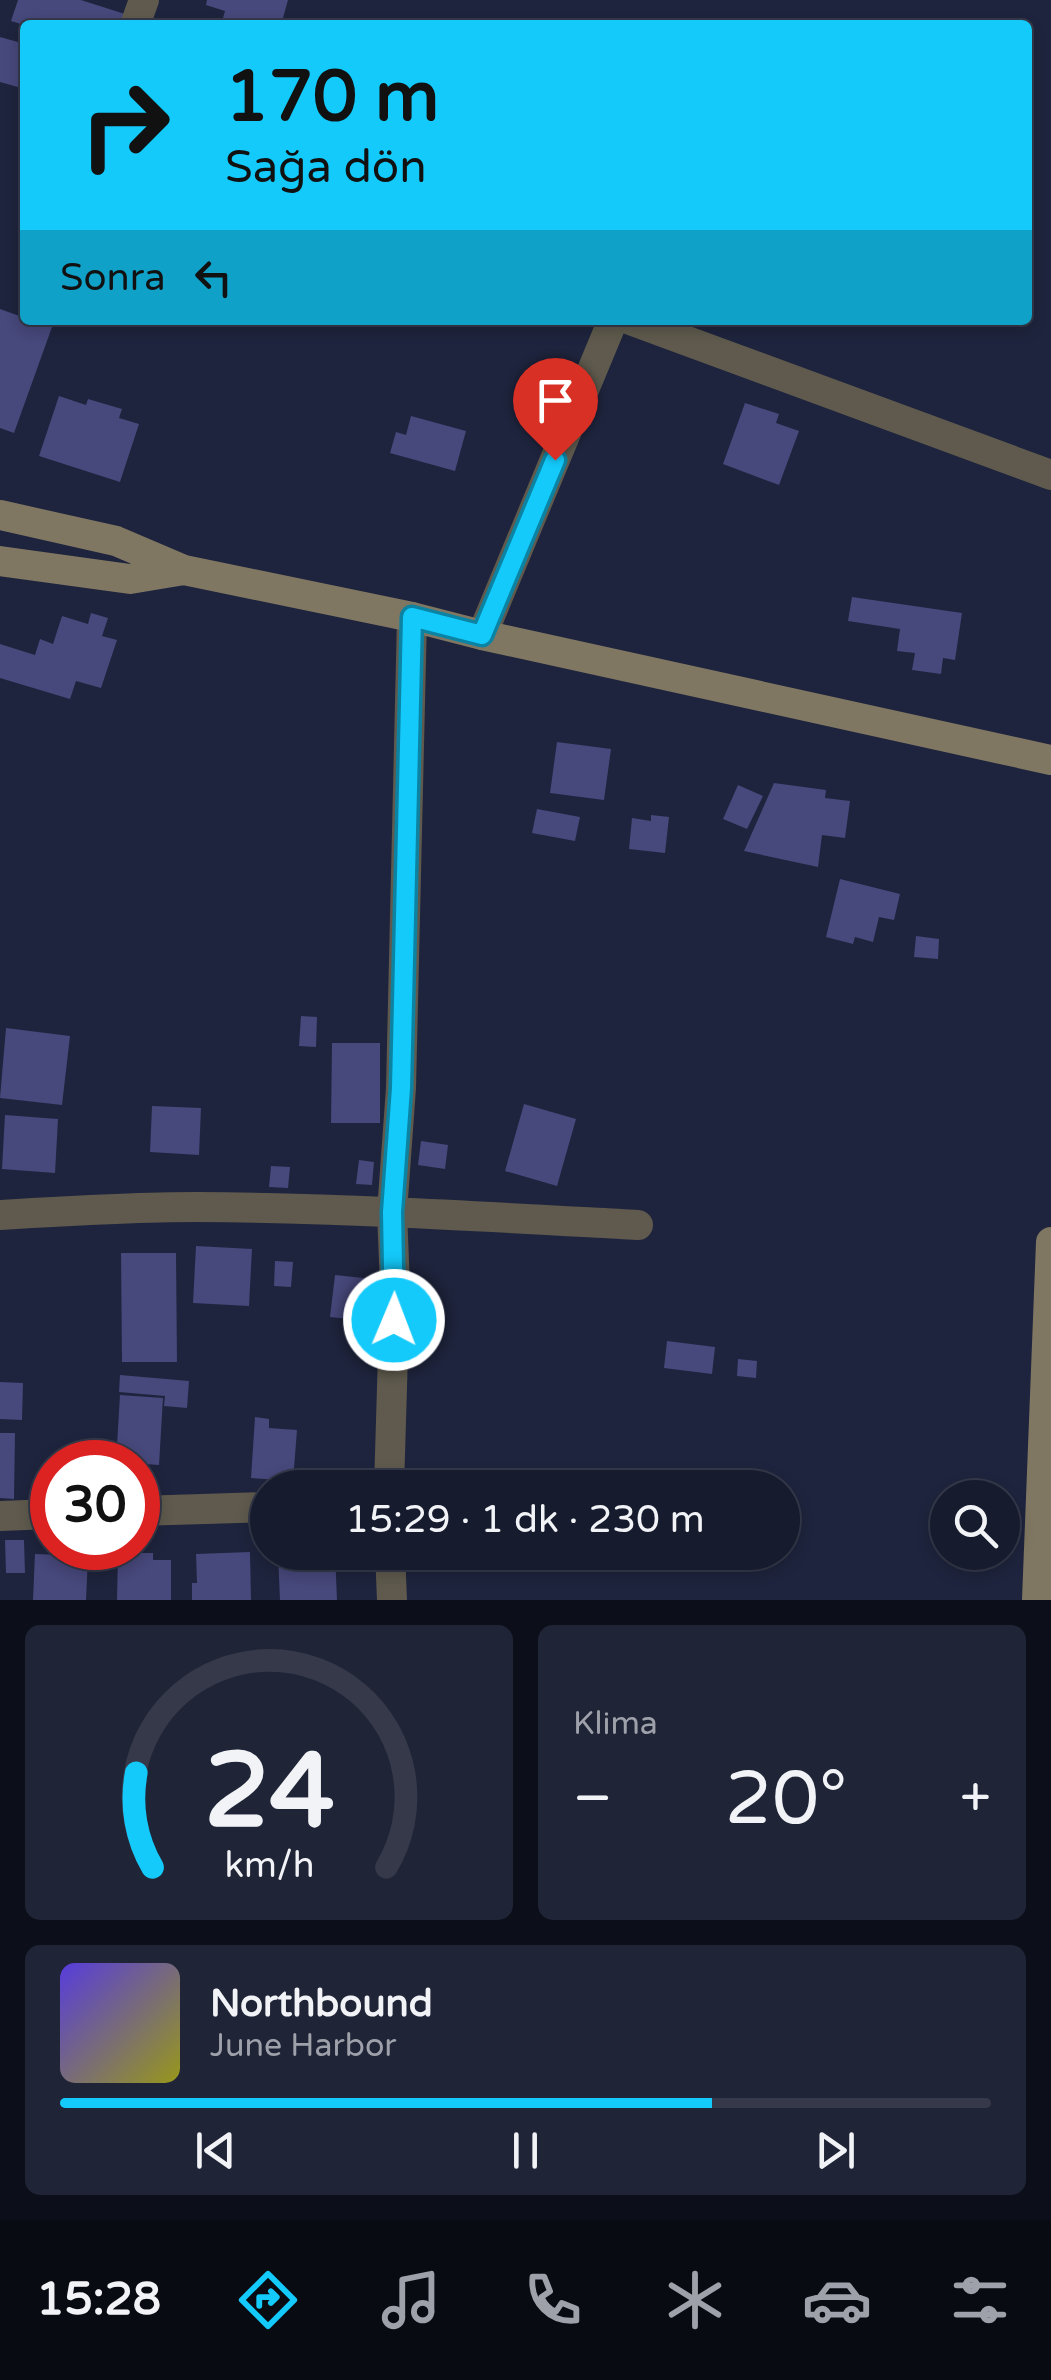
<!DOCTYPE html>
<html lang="tr">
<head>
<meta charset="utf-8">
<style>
	body { margin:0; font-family:"Varela Round",sans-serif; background:#1f2436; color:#f1f3f6; height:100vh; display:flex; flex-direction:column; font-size:38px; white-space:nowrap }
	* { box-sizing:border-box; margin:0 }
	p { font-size:32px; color:#9ea1aa }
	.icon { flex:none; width:55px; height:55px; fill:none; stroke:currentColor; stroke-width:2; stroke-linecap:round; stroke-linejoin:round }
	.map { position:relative; height:1600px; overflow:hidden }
	.details { display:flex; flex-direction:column; gap:25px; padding:25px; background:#0c0f19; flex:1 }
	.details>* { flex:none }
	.banner { position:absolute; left:20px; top:20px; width:1012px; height:305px; border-radius:10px; box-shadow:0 5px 15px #0003,0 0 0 2px #35394a; background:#13cafb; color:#111; overflow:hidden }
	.controls { position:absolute; left:930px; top:1480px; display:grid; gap:20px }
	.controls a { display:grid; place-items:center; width:90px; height:90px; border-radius:50%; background:#161b2e; box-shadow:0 5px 15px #0003,0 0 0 2px #35394a; font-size:50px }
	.speed { position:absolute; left:30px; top:1440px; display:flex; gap:20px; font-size:50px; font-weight:700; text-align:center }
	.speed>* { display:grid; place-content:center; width:130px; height:130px; border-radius:50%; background:#161b2e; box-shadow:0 5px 15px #0003,0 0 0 2px #35394a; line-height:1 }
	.speed .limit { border:15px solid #d22; background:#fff; color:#111 }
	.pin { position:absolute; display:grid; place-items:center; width:85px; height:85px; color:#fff; margin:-102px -42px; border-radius:50% 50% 50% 0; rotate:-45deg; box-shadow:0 0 10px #0007 }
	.pin .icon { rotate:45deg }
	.me { position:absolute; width:110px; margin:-55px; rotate:1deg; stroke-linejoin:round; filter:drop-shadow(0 0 8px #0008) }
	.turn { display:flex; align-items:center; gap:35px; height:210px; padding:0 40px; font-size:45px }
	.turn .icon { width:130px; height:130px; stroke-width:2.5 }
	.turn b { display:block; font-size:70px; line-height:85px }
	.then { display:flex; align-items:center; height:95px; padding:0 40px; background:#0003; gap:20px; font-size:38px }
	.big { font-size:75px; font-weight:600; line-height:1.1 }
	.details .widget { flex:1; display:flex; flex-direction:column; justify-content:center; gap:15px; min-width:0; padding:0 35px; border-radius:15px; background:#1f2436 }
	.details .dial { align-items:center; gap:0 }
	.dial svg { height:260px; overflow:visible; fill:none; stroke:#35394a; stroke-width:7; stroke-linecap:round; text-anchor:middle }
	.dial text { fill:#f1f3f6; stroke:none }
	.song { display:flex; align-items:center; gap:30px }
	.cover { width:120px; height:120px; border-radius:15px; background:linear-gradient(135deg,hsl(250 70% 55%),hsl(60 70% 35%)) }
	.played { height:10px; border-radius:5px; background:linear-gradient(90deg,#13cafb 70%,#35394a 70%) }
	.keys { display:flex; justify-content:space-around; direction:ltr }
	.heat { display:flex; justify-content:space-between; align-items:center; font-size:55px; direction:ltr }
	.details .tiles { flex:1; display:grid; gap:25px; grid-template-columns:1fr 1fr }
	.widget:last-child { grid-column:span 2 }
	.trip { position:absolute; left:250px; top:1470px; width:550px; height:100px; border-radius:50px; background:#161b2e; box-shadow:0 5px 15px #0003,0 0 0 2px #35394a; font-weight:600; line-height:100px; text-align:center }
	.dock { display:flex; height:160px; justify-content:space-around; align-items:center; background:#090b12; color:#9ea1aa }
	.dock .icon { width:70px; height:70px }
	.dock .selected { color:#13cafb }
	.dock b { font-size:45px; color:#f1f3f6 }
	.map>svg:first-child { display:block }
	.building { fill:#47487b }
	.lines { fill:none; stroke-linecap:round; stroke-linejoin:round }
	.street { stroke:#5f5a4d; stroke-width:30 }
	.secondary { stroke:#807762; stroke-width:30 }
	.route-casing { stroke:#0c83a3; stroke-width:25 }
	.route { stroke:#13cafb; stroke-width:18 }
</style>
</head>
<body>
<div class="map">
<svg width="1051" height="1600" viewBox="0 0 1051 1600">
	<rect width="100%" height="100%" fill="#1e243d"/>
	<path class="building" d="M18 0H81L128 15 124 25H24L11 21Z
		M207 0H288L281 25H221L225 11 206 5Z
		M0 37 25 44V89L0 82Z
		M0 309 25 318V320L52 327 14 433 0 428Z
		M59 396 86 405 88 399 122 409 119 418 139 424 120 482 39 456Z
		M745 403 779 414 776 423 799 431 779 485 723 464Z
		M411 416 466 431 455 471 390 453 396 432 406 435Z
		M852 597 962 613 955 660 943 658 941 674 912 670 915 653 897 651 900 629 848 621Z
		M91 613 108 618 102 636 117 640 101 688 76 681 70 699 0 678V644L35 655 40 639 53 644 62 616 88 624Z
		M557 742 611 749 604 800 550 793Z
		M774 783 826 790 825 798 850 801 845 838 822 835 818 867 744 851Z
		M738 785 763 796 747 829 723 819Z
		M537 809 580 817 575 841 532 833Z
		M651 815 669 817 665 853 629 849 632 818 651 821Z
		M840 879 900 894 894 920 879 917 873 942 855 937 853 944 826 937Z
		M916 936 939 939 938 959 914 957Z
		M301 1016 317 1017 316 1047 299 1046Z
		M6 1028 70 1036 62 1105 0 1098Z
		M332 1043H380V1123H331Z
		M524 1104 576 1119 557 1186 505 1171Z
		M152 1106 201 1108 199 1155 150 1152Z
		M5 1115 58 1119 55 1173 2 1169Z
		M421 1141 448 1145 445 1169 418 1165Z
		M359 1160 374 1162 372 1185 356 1184Z
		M271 1166 290 1167 288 1188 269 1187Z
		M196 1246 252 1249 249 1306 193 1303Z
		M121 1253H176L177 1362H122Z
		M275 1261 293 1262 291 1287 274 1286Z
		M335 1275 373 1279 368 1321 330 1317Z
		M667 1341 715 1347 712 1374 664 1368Z
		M738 1359 757 1361 756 1378 737 1376Z
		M120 1375 189 1381 187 1408 164 1406 165 1396 119 1392Z
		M0 1382 23 1383 22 1420 0 1419Z
		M120 1395 163 1398 159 1465 116 1462Z
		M255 1417 269 1419V1428L297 1430 293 1481 251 1478Z
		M0 1433H15L14 1499 0 1498Z
		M5 1540H24L25 1573H6Z
		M250 1552 251 1600H192V1583H197L196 1554Z
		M335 1552 337 1600H280L278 1554Z
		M118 1553H153V1560H171V1600H117Z
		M35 1554 88 1556 86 1600H33Z"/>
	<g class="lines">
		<path class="street" d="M135 25 144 0
			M630 320 1051 475
			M482 635 613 320
			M0 1215C66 1211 132 1207 197 1207 344 1208 491 1217 638 1225
			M389 1488 395 1286 392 1212 401 1088 412 617
			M138 1511 268 1507
			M0 1516 52 1514
			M390 1552 392 1600"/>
		<path class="secondary" d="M0 515 116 541 184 570 412 617 482 635 1051 760
			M0 561 130 579 184 570
			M1037 1600 1051 1242"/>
	</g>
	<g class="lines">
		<defs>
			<path id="route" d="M394 1320 392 1212 401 1088 412 617 482 635 555 460"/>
		</defs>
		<use href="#route" class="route-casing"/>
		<use href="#route" class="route"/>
	</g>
</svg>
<div class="controls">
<a><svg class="icon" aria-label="search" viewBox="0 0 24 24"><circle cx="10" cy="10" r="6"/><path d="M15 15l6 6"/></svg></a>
</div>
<div class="speed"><div class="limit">30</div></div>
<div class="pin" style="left:555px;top:460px;background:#d93025"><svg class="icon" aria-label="arrive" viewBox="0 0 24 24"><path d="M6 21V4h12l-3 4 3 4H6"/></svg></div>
<svg class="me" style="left:394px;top:1320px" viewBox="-20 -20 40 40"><circle r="17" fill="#13cafb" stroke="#fff" stroke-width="3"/><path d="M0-11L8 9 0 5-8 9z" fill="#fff"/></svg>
<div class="trip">15:29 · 1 dk · 230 m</div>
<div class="banner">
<div class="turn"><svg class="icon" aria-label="right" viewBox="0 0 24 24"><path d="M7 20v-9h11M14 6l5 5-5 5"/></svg><div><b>170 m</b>Sağa dön</div></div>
<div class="then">Sonra<svg class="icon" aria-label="left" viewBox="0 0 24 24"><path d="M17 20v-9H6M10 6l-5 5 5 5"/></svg></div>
</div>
</div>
<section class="details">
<div class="tiles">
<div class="widget dial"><svg viewBox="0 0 100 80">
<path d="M14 69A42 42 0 1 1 86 69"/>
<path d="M14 69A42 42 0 0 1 9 40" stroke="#13cafb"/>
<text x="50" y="56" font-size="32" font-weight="700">24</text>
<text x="50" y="72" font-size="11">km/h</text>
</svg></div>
<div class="widget"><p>Klima</p>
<div class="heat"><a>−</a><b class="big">20°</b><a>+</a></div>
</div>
<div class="widget">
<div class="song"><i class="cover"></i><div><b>Northbound</b><p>June Harbor</p></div></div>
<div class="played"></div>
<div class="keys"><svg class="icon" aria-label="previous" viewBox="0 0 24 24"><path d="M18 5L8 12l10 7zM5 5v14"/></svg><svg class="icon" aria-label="pause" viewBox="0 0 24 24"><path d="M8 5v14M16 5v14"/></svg><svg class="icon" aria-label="next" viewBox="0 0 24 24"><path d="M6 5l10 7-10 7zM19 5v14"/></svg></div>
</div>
</div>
</section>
<nav class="dock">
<b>15:28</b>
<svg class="icon selected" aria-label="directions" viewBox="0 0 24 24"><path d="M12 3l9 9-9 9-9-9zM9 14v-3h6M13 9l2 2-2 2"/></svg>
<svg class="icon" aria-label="music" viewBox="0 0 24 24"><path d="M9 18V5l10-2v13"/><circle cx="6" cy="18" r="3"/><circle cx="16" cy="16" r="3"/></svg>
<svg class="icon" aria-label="phone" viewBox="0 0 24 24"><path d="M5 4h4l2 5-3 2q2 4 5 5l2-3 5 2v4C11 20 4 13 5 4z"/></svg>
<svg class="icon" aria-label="climate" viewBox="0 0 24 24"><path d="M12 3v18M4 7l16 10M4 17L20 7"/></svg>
<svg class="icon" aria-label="car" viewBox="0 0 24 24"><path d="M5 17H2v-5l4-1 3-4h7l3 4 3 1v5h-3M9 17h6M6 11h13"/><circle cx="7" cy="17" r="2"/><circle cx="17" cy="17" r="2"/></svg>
<svg class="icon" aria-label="filters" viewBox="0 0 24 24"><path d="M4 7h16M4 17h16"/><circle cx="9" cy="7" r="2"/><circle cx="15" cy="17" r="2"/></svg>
</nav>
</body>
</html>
